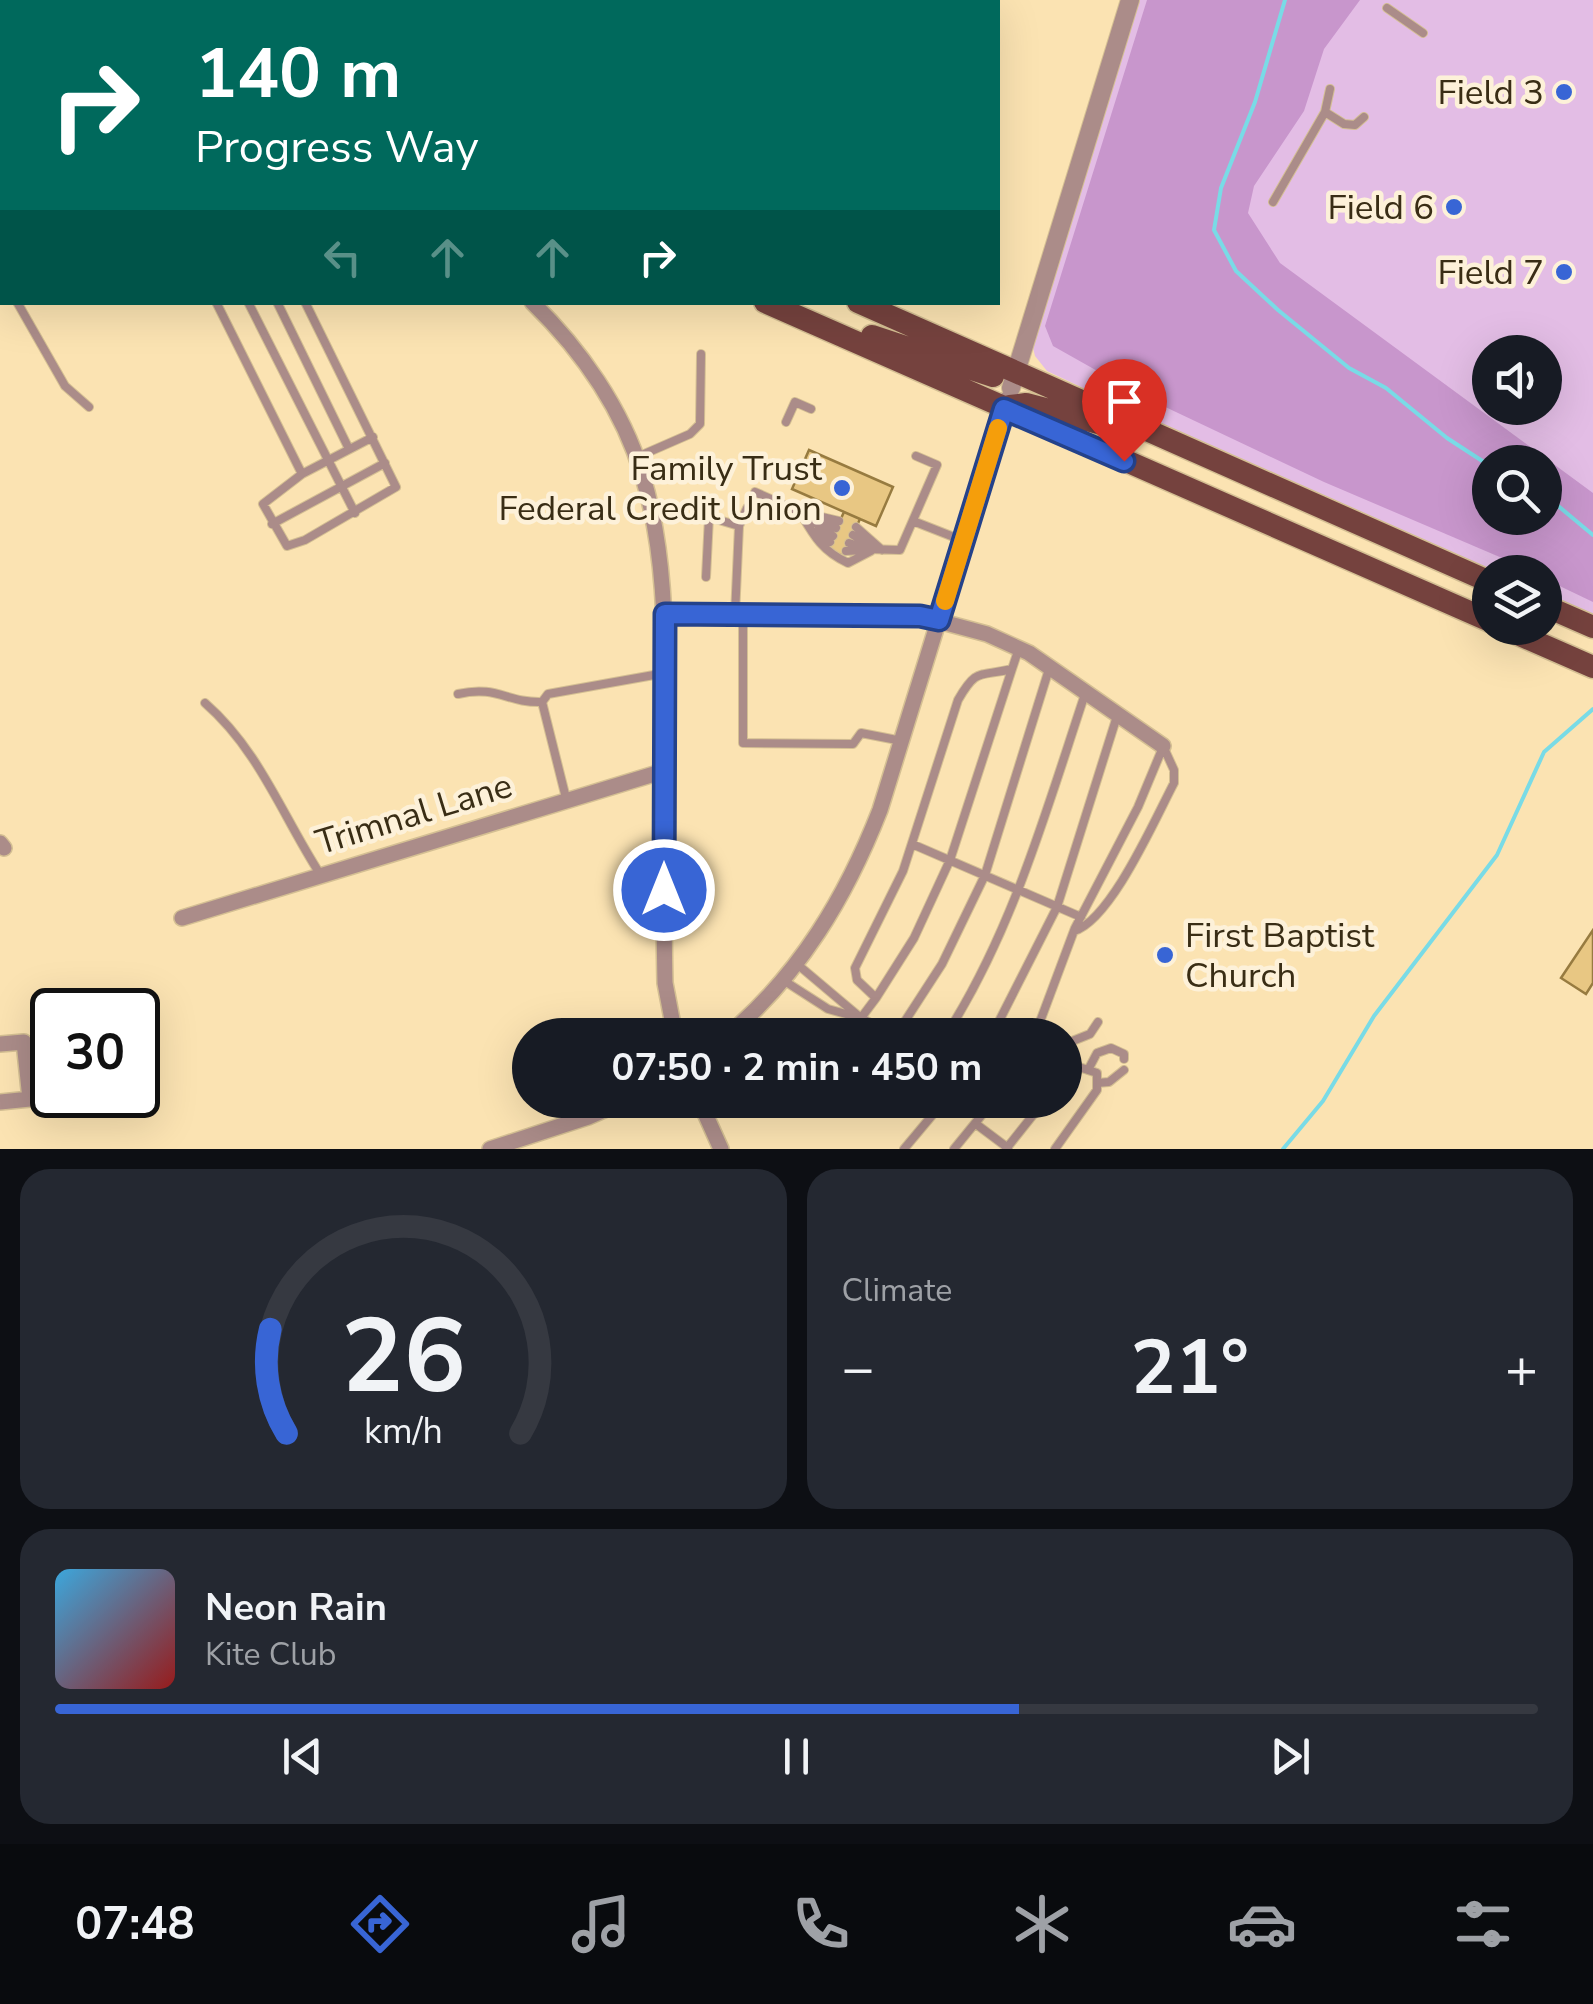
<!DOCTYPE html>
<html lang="en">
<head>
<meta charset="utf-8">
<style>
	body { margin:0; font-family:"Nunito Sans",sans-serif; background:#242831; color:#f1f3f6; height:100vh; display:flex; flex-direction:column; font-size:38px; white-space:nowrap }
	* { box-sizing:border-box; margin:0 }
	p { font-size:32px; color:#9ea1a6 }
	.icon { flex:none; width:55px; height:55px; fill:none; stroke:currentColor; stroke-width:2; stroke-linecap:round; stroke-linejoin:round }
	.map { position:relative; height:1149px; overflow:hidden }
	.panel { display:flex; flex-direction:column; gap:20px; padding:20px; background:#0d0f14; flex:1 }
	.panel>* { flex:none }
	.banner { position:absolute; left:0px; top:0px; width:1000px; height:305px; box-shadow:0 10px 40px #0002; background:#00695c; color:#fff; overflow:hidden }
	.buttons { position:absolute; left:1472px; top:335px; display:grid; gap:20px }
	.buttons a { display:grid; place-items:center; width:90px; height:90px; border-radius:50%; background:#171b24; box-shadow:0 10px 40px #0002; font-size:50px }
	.speed { position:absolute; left:30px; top:988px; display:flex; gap:20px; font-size:50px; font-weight:700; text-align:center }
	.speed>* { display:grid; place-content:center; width:130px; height:130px; border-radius:50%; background:#171b24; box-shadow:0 10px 40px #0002; line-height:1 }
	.speed .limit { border:5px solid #111; border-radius:15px; background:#fff; color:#111 }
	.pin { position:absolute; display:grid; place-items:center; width:85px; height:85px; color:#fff; margin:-102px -42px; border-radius:50% 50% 50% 0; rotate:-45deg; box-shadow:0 0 10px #0007 }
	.pin .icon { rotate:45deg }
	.me { position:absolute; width:110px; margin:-55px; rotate:0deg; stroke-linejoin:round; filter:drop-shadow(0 0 8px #0008) }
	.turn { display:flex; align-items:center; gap:35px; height:210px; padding:0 30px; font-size:45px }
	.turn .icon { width:130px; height:130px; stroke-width:2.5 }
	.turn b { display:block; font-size:70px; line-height:85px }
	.lanes { display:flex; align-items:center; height:95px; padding:0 30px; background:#0003; justify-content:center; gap:50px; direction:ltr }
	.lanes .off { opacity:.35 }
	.big { font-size:75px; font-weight:700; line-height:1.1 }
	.panel .card { flex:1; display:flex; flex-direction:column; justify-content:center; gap:15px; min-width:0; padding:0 35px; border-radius:30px; background:#242831 }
	.panel .dial { align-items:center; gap:0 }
	.dial svg { height:260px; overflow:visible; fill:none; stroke:#363941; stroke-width:7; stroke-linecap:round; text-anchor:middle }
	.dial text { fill:#f1f3f6; stroke:none }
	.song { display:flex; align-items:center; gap:30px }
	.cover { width:120px; height:120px; border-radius:15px; background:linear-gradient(135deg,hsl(200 70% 55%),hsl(0 70% 35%)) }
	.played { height:10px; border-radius:5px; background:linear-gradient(90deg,#3865d5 65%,#363941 65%) }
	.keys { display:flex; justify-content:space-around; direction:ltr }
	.heat { display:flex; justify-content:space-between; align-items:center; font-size:55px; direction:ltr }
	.panel .tiles { flex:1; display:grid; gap:20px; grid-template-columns:1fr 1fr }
	.card:last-child { grid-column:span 2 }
	.trip { position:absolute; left:512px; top:1018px; width:570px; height:100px; border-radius:50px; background:#171b24; box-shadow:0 10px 40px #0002; font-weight:700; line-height:100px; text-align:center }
	.tabs { display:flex; height:160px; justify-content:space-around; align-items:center; background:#090b0e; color:#9ea1a6 }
	.tabs .icon { width:70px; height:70px }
	.tabs .active { color:#3865d5 }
	.tabs b { font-size:45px; color:#f1f3f6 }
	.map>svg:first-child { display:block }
	.green { fill:#e3bde5; fill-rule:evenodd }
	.forest { fill:#c896cc; fill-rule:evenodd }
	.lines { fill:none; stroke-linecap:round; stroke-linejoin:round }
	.stream { stroke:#79dbe6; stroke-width:4 }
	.building { fill:#e8c783; stroke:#977b40; stroke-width:2.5 }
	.service-casing { stroke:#d4bf93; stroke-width:10 }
	.minor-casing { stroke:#d4bf93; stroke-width:18 }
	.tertiary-casing { stroke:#d4bf93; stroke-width:20 }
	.primary-casing { stroke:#d4bf93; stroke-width:25 }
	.service { stroke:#ab8c89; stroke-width:8 }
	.minor { stroke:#ab8c89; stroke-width:15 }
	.tertiary { stroke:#ab8c89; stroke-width:18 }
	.primary { stroke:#75423e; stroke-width:22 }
	.route-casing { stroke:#24428a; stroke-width:25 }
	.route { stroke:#3865d5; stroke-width:18 }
	.slow { stroke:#f59e0b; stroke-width:18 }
	.poi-dot { fill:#3865d5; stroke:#fdf1d9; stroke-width:4 }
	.labels { text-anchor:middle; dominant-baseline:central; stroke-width:9; stroke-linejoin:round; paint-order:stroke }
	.poi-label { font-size:35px; fill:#392d15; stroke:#fdf1d9; text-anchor:end }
	.street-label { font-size:35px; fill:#392d15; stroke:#fdf1d9 }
</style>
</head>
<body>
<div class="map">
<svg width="1593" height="1149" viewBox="0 0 1593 1149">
	<rect width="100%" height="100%" fill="#fbe3b2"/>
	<path class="green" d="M1137 0H1593V620L1545 599V572H1490L1330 504 1047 371 1035 356 1030 336ZM1490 352H1545V408H1490ZM1490 462H1545V518H1490Z"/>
	<path class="forest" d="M1147 0H1360L1324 49 1304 111 1254 186 1248 213 1280 263 1593 493V602L1545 579V572H1535L1324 482 1140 395 1053 346 1045 326ZM1490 462H1545V518H1490Z"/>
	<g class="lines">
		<path class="stream" d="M1285 0 1255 102 1221 188 1214 230 1236 271 1278 310 1349 368 1386 388 1447 438 1490 466
			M1545 495 1593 535
			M1283 1149 1323 1101 1374 1016 1497 855 1544 752 1593 709"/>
	</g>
	<path class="building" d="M809 450 893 487 876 526 792 489Z
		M844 512 860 519 843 556 827 549Z
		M1593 930V983L1586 994 1561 978Z"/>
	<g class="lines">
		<defs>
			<path id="service" d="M1387 8 1423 33
				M1330 89 1325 112 1344 124 1355 125 1364 117
				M1273 202 1325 112
				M17 302 65 386 89 407
				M216 302 302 474 263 504 287 546 305 540 396 487 305 302
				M248 302 355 513
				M277 302 349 449
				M786 422 795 402 811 409
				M635 458 690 434 700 424 701 354
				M302 474 373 437
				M755 492 800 512 833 536
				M800 512C814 536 822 551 848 563L871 551
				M805 513 839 521
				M818 520 836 528
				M913 521 964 541
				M272 524 385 463
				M856 527 882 550
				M818 530 830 542
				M853 535 870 546
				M849 543 867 549 900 550 937 465 916 456
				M846 551 865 550
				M706 577 709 517 739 526
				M735 615 739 526 747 508
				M743 615V743L853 744 861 733 902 741
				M458 694C498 685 506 703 542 702
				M205 703C259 750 282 815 320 874
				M566 798 542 702 548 694 665 673
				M912 844 1081 917
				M1074 931C1111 920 1155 819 1174 783V770L1163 746
				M797 964 861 1018 893 1035
				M783 980 828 1009 857 1017
				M876 998 914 938 950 860 1012 669
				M861 1018 876 998 857 980 855 968 903 871 958 700C977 667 979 677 1012 669L1019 648
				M896 1035 942 964 985 875 1050 666
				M946 1035C1013 930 1046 811 1085 694
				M992 1035 1057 907 1118 713
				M1035 1035 1075 928 1138 807 1163 747
				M1065 1044 1090 1034 1098 1022
				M1088 1070 1097 1053 1111 1048 1124 1054V1059
				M1097 1083 1109 1082 1124 1070
				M976 1124 1008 1148
				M904 1149 945 1100
				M954 1149 994 1100
				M1006 1149 1045 1100
				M1055 1149 1097 1090V1073L1079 1067 1065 1077"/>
			<path id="minor" d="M494 2 495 0
				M0 293 2 292
				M532 302C580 349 622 408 642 474 667 555 665 639 665 723 664 810 663 896 665 983L675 1035
				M665 614 920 616 987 634 1029 653 1163 746
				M0 843 4 848
				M182 918 664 771
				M728 1035C800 974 846 897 880 810L1007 399
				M0 1044 24 1042 30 1099 0 1102
				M699 1100 721 1149
				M490 1149 588 1117 627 1100"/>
			<path id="tertiary" d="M1011 388 1130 0"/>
			<path id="primary" d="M55 0 63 2
				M167 0 173 2
				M765 302 1490 621
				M858 302 1490 582
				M872 336 993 376
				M1010 406 1026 404 1110 426
				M1545 606 1593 627
				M1504 628 1593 667"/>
		</defs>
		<use href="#service" class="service-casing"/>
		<use href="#minor" class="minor-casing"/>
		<use href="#tertiary" class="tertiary-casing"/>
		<use href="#primary" class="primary-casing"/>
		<use href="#service" class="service"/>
		<use href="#minor" class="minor"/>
		<use href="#tertiary" class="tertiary"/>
		<use href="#primary" class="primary"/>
	</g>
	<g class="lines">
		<defs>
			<path id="route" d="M664 890 665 614 920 616 939 620 1004 409 1124 461"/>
		</defs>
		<use href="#route" class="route-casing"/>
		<use href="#route" class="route"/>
		<path class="slow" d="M945 601 998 428"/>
	</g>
	<g class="poi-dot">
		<circle cx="1564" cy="92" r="10"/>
		<circle cx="1454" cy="207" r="10"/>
		<circle cx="1564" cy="272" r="10"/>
		<circle cx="842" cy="488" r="10"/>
		<circle cx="1165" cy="955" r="10"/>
	</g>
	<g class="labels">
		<g class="poi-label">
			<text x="1544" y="92">Field 3</text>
			<text x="1434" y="207">Field 6</text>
			<text x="1544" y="272">Field 7</text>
			<text x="822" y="468">Family Trust<tspan x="822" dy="40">Federal Credit Union</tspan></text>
			<text x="1185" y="935" text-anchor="start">First Baptist<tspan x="1185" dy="40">Church</tspan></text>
		</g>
		<g class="street-label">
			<text transform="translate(414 814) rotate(-17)">Trimnal Lane</text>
		</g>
	</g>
</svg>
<div class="buttons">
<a><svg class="icon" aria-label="sound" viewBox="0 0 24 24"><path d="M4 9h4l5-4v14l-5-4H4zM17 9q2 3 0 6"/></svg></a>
<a><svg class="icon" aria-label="search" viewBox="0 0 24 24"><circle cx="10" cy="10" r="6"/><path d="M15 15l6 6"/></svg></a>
<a><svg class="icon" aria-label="layers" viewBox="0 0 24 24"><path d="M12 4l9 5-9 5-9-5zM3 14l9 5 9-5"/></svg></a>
</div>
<div class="speed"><div class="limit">30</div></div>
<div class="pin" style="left:1124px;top:461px;background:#d93025"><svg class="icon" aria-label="arrive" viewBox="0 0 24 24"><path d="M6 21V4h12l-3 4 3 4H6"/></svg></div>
<svg class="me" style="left:664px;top:890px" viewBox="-20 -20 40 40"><circle r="17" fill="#3865d5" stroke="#fff" stroke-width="3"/><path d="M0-11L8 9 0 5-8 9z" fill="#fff"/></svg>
<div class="trip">07:50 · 2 min · 450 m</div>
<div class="banner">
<div class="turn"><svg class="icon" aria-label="right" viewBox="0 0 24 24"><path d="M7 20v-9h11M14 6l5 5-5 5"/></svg><div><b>140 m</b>Progress Way</div></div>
<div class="lanes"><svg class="icon off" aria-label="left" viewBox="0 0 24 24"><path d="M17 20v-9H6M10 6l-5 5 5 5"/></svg><svg class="icon off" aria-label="ahead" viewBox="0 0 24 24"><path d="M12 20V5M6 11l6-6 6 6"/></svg><svg class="icon off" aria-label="ahead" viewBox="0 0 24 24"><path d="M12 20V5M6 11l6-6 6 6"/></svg><svg class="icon" aria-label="right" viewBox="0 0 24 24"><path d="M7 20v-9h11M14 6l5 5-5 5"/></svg></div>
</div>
</div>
<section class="panel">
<div class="tiles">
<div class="card dial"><svg viewBox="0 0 100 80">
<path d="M14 69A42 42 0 1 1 86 69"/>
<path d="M14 69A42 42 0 0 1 9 37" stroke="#3865d5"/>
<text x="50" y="56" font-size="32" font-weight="700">26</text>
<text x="50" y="72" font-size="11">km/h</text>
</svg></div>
<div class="card"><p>Climate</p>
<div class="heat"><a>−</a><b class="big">21°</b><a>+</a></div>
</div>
<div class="card">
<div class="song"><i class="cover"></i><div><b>Neon Rain</b><p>Kite Club</p></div></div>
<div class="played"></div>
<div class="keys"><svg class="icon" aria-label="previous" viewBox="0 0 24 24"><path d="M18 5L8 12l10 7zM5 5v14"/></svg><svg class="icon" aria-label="pause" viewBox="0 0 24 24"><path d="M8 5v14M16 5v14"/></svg><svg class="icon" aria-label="next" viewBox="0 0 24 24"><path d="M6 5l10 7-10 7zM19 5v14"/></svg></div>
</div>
</div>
</section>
<nav class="tabs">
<b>07:48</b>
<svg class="icon active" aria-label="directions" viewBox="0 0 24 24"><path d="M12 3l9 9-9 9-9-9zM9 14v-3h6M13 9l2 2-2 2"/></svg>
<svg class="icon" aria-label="music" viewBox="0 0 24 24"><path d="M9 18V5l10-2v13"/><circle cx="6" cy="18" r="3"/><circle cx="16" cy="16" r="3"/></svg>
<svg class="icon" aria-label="phone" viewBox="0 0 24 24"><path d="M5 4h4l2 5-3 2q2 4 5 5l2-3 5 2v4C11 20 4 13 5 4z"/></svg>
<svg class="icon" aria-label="climate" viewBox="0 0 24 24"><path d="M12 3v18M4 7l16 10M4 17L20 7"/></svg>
<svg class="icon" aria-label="car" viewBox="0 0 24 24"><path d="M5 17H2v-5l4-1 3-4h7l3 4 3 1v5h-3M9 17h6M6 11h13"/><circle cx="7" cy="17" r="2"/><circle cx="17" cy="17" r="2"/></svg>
<svg class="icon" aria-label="filters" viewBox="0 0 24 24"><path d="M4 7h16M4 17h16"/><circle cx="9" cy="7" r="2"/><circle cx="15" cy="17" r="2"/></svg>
</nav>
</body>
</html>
